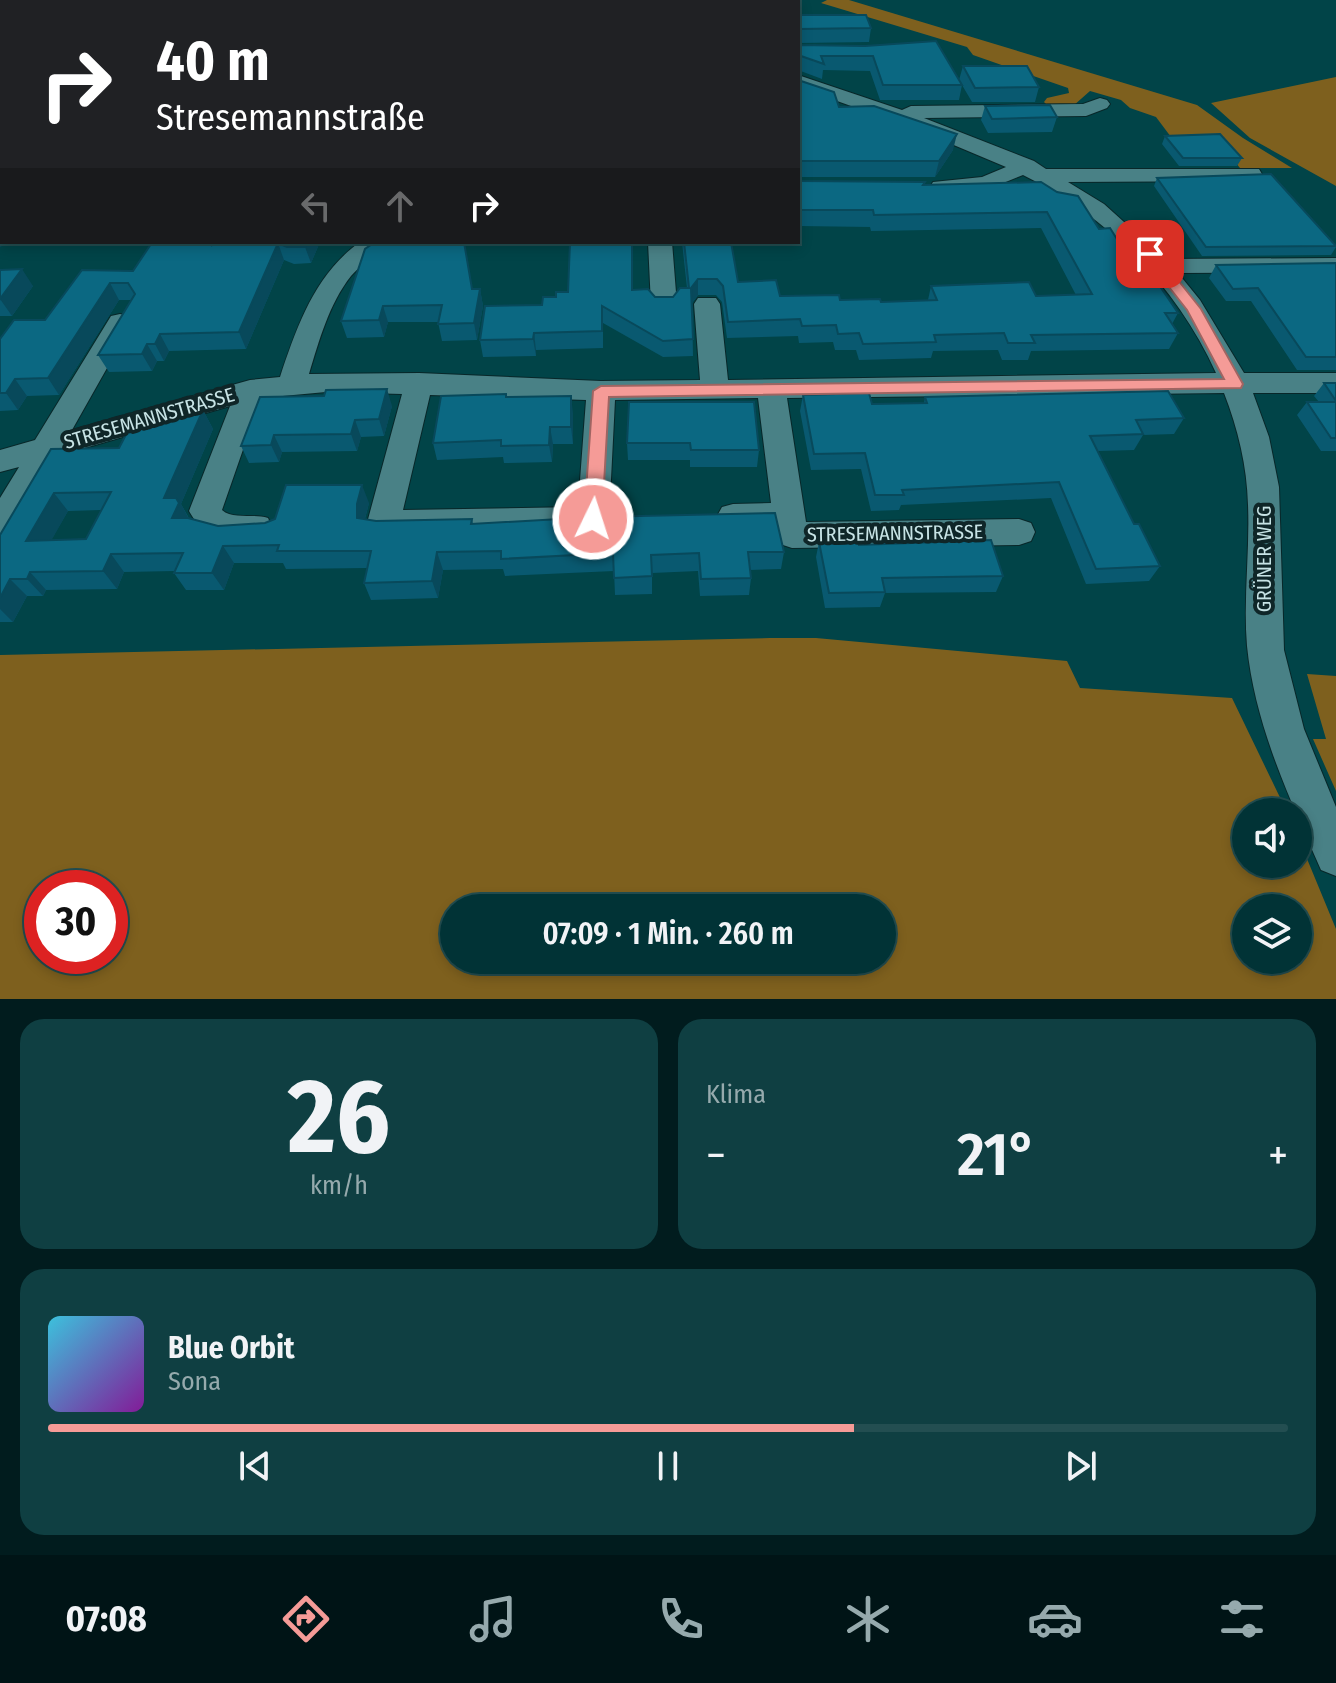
<!DOCTYPE html>
<html lang="de">
<head>
<meta charset="utf-8">
<style>
	body { margin:0; font-family:"Fira Sans Condensed",sans-serif; background:#0f3f42; color:#f1f3f6; height:100vh; display:flex; flex-direction:column; font-size:30px; white-space:nowrap }
	* { box-sizing:border-box; margin:0 }
	p { font-size:26px; color:#96aaad }
	.icon { flex:none; width:44px; height:44px; fill:none; stroke:currentColor; stroke-width:2; stroke-linecap:round; stroke-linejoin:round }
	.map { position:relative; height:999px; overflow:hidden }
	.sheet { display:flex; flex-direction:column; gap:20px; padding:20px; background:#011c1e; flex:1 }
	.sheet>* { flex:none }
	.top-card { position:absolute; left:0px; top:0px; width:800px; height:244px; box-shadow:0 4px 12px #0003,0 0 0 2px #234e51; background:#202124; color:#fff; overflow:hidden }
	.fabs { position:absolute; left:1232px; top:798px; display:grid; gap:16px }
	.fabs a { display:grid; place-items:center; width:80px; height:80px; border-radius:50%; background:#013336; box-shadow:0 4px 12px #0003,0 0 0 2px #234e51; font-size:40px }
	.speed { position:absolute; left:24px; top:870px; display:flex; gap:16px; font-size:40px; font-weight:700; text-align:center }
	.speed>* { display:grid; place-content:center; width:104px; height:104px; border-radius:50%; background:#013336; box-shadow:0 4px 12px #0003,0 0 0 2px #234e51; line-height:1 }
	.speed .limit { border:12px solid #d22; background:#fff; color:#111 }
	.pin { position:absolute; display:grid; place-items:center; width:68px; height:68px; color:#fff; margin:-34px; border-radius:16px; box-shadow:0 4px 12px #0006 }
	.me { position:absolute; width:88px; margin:-44px; rotate:4deg; stroke-linejoin:round; filter:drop-shadow(0 0 6px #0008) }
	.turn { display:flex; align-items:center; gap:28px; height:168px; padding:0 24px; font-size:36px }
	.turn .icon { width:104px; height:104px; stroke-width:2.5 }
	.turn b { display:block; font-size:56px; line-height:68px }
	.lanes { display:flex; align-items:center; height:76px; padding:0 24px; background:#0003; justify-content:center; gap:40px; direction:ltr }
	.lanes .off { opacity:.35 }
	.big { font-size:60px; font-weight:600; line-height:1.1 }
	.sheet .card { flex:1; display:flex; flex-direction:column; justify-content:center; gap:12px; min-width:0; padding:0 28px; border-radius:24px; background:#0f3f42 }
	.sheet .dial { align-items:center; gap:0 }
	.dial b { font-size:104px; line-height:1 }
	.song { display:flex; align-items:center; gap:24px }
	.cover { width:96px; height:96px; border-radius:12px; background:linear-gradient(135deg,hsl(190 70% 55%),hsl(290 70% 35%)) }
	.played { height:8px; border-radius:4px; background:linear-gradient(90deg,#f59b97 65%,#234e51 65%) }
	.keys { display:flex; justify-content:space-around; direction:ltr }
	.heat { display:flex; justify-content:space-between; align-items:center; font-size:44px; direction:ltr }
	.sheet .tiles { flex:1; display:grid; gap:20px; grid-template-columns:1fr 1fr }
	.card:last-child { grid-column:span 2 }
	.trip { position:absolute; left:440px; top:894px; width:456px; height:80px; border-radius:40px; background:#013336; box-shadow:0 4px 12px #0003,0 0 0 2px #234e51; font-weight:600; line-height:80px; text-align:center }
	.tab-bar { display:flex; height:128px; justify-content:space-around; align-items:center; background:#001416; color:#96aaad }
	.tab-bar .icon { width:56px; height:56px }
	.tab-bar .current { color:#f59b97 }
	.tab-bar b { font-size:36px; color:#f1f3f6 }
	.map>svg:first-child { display:block }
	.green { fill:#7e601e; fill-rule:evenodd }
	.lines { fill:none; stroke-linecap:round; stroke-linejoin:round }
	.minor-casing { stroke:#082729; stroke-width:2 }
	.minor { fill:#498186; fill-rule:evenodd }
	.wall { fill:#095970; fill-rule:evenodd }
	.shaded-wall { fill:#08495b }
	.building { fill:#0b6882; stroke:#08495b; stroke-width:2; fill-rule:evenodd }
	.route { fill:#f59b97; stroke:#9f6562; stroke-width:2 }
	.labels { text-anchor:middle; dominant-baseline:central; stroke-width:8; stroke-linejoin:round; paint-order:stroke }
	.street-label { font-size:20px; fill:#c7e3e5; stroke:#0f2628 }
</style>
</head>
<body>
<div class="map">
<svg width="1336" height="999" viewBox="0 0 1336 999">
	<rect width="100%" height="100%" fill="#014448"/>
	<path class="green" d="M827 0H849L1197 105 1243 138 1292 168H1240L1218 142 1171 137 1156 117 1130 108 1121 100 1090 91 1073 106H1048L1044 102 1047 98 1069 93 1068 88 973 55 967 47 821 3Z
		M1336 77V186L1250 138 1211 103Z
		M770 638H816L1067 661 1080 688 1232 698 1287 812H1246V864H1298V837L1336 929V999H0V655ZM42 888H110V956H42ZM882 908V960H454V908ZM1246 908H1298V960H1246Z
		M1307 674 1336 676V791L1313 739H1326Z"/>
	<g class="lines">
		<defs>
			<path id="minor" d="M798 75 902 110 911 106 1083 104 1100 98 1107 100 1110 104 1107 108 1086 116 924 118 1034 161 1046 169H1259L1262 174 1259 179 1251 181 1068 182 1104 204 1165 259 1336 258V272L1178 273 1200 300 1244 373H1336V393H1253L1269 437 1279 487 1284 650 1304 729 1336 807V876L1321 870C1290 799 1255 726 1247 646 1243 599 1250 552 1248 505 1247 466 1238 429 1224 393L787 398 806 522 1019 519 1031 523 1035 532 1031 541 1019 545 792 548 780 544 775 528H733L722 525 717 516 722 507 733 504 771 503 758 398 615 400 609 519 605 528C594 531 586 528 575 532L383 536 371 532 367 523 402 394 326 392 261 398 222 510C233 520 253 513 268 518L272 527 268 536C235 546 206 542 189 511L230 406 57 456 12 535 0 539V498L19 467 0 472V450L35 440 111 316 120 314 129 316 133 322 72 430 250 380 280 377C297 326 315 274 360 242H388C379 255 362 263 351 276 329 304 319 341 309 374L419 373 601 381 700 380 694 304 698 298H716L720 304 728 380 1216 373C1177 287 1108 216 1023 175L986 190 933 192 930 187 933 182 982 177 1006 167 918 130 798 87ZM430 395 586 400 578 507 403 510Z
				M648 242H672L677 305 673 311H655L651 305Z"/>
		</defs>
		<use href="#minor" class="minor-casing"/>
		<use href="#minor" class="minor"/>
	</g>
	<path class="wall" d="M0 0H340L279 2H2V77H0Z
		M798 15 871 28 869 42 799 43V45L865 46 959 80 963 66 1039 87 1035 102H972L962 85 959 100H880L870 71 823 70 822 79 798 70Z
		M798 80 839 107 953 150 935 177H798Z
		M985 106 1057 117 1052 132 988 133 981 120Z
		M0 111H2V157H0Z
		M1165 136 1242 158 1237 166H1179L1162 144Z
		M1157 178 1336 246V247L1331 255 1202 256 1154 186Z
		M798 179 800 181 925 185 1041 182 1099 229 1142 279 1178 313 1172 324 1178 333 1169 349 1031 351 1028 360H1002L998 350 933 351 931 358 859 360 856 350H835L833 342 799 343 798 336 727 338 722 302 716 295H698L692 303 693 356 663 357 603 323V348L536 350V356L483 357 480 340 556 297 633 289 655 297H673L687 288 682 242H731L738 282 780 296 881 302 928 300 931 286 1036 296 1076 295 1041 228 871 231 870 227 798 226Z
		M216 242H320L311 263 294 264 284 260 246 349 169 351 164 361H157L152 371 109 372 98 355 131 300H119L59 395 27 396 18 410 0 411V339L45 320 133 271 212 245Z
		M365 249 473 289H480L483 306 477 340 442 341 438 322H388L384 337 347 338 341 321Z
		M1336 263V370H1297L1251 301H1226L1209 278 1216 265Z
		M0 270 33 286 12 316H0Z
		M1324 383H1336V451H1321L1297 415 1307 402H1319L1314 396Z
		M506 394 507 397 573 413V444H553L552 462 504 463 503 457 437 460 433 443Z
		M803 395 872 404 924 403 925 397 1184 418 1174 434 1143 435 1134 450 1098 451 1134 524 1160 566 1149 581 1086 584 1051 498 901 505 899 510 871 511 861 469 811 470 800 411Z
		M260 397 392 406 384 436 361 437 357 451 282 452 279 462 249 463 241 446Z
		M629 402 759 450 757 467H690V460H628L627 443Z
		M203 410 213 429 181 504 189 518 218 526 265 523 369 503 365 519 376 521 472 519 473 524 784 552 781 569 750 570 751 578 749 595 700 596 698 571 652 573V594L615 595 614 571 505 576 503 569 443 570 438 598 371 600 364 583 367 568 286 569 283 563H234L224 590H186L174 573 175 571 124 572 117 589 46 590 43 596H27L13 622H0V535L51 449 119 448 168 422ZM101 510 86 539 51 540 68 511Z
		M819 542 859 545 1003 576 996 592 885 593 880 607 825 608 816 557Z"/>
	<path class="shaded-wall" d="M773 0H789V2H770Z
		M957 134 953 150 935 177 939 161Z
		M2 224V242H10L0 247V225Z
		M307 242H320L311 263 305 247Z
		M278 243 284 260 246 349 239 332Z
		M22 269 33 286 12 316 0 299Z
		M698 279V295L691 304V288Z
		M110 283 119 300 59 395 48 378Z
		M480 289 483 306 477 340 474 323Z
		M383 306 388 322 384 337 379 320Z
		M534 333 536 350V356L533 339Z
		M160 334 169 351 164 361 155 344Z
		M147 344 157 361 152 371 142 354Z
		M15 379 27 396 18 410 6 393Z
		M387 389 392 406 384 436 379 419Z
		M571 396 573 413V444L571 427Z
		M203 410 213 429 181 504 190 521 172 518 164 498Z
		M355 420 361 437 357 451 351 434Z
		M550 427 553 444 552 462 549 445Z
		M274 435 282 452 279 462 271 445Z
		M362 485 369 503 364 522 357 518V504Z
		M54 493 68 511 41 559 26 541Z
		M223 546 234 563 224 590 212 573Z
		M437 552 443 570 438 598 432 581Z
		M111 554 124 572 117 589 103 571Z
		M30 572 46 590 43 596 27 579Z
		M10 579 27 596 13 622 0 609V598Z"/>
	<path class="building" d="M0 0H191V2H2V63H0Z
		M405 0H773L770 2H397Z
		M798 15H866L871 28 799 29 798 30Z
		M798 39 799 45 865 46 936 41 962 85H883L873 56H821L824 64 798 55Z
		M963 66H1027L1039 87 975 88Z
		M798 80 834 92 839 107 874 106 957 134 939 161H800L798 163Z
		M1050 105 1057 117 992 119 985 106Z
		M0 111H2V134H0Z
		M1220 134 1242 158H1183L1165 136Z
		M1271 174 1336 246 1206 247 1157 178Z
		M798 179 800 181 925 182 923 185 1041 182 1057 192 1078 196 1099 229 1110 228 1142 279H1155L1178 313H1165L1178 333 1031 335 1035 343H1008L1004 333 934 335 936 342 863 344 859 333 838 334 836 325 802 326 800 319 728 322 723 286 717 279H698L691 288 693 339 663 341 602 306V331L534 333 533 339 480 340 485 306 542 305 543 297H556V292H568L570 242H626V244H632V290L648 289 655 297H673L680 288H689L684 242H731L738 282 776 280 780 296 839 295 840 300 880 299 881 302 937 300 931 286 1029 282 1036 296 1092 294 1047 212 874 215 873 210H798Z
		M0 210 2 211V224L0 225Z
		M156 242H211L212 245 216 242H307L305 247H287L278 243 239 332 160 334 155 344H147L142 354 98 355 135 294 128 283H110L48 378 15 379 6 393H0V339L14 320H45L82 270 133 271 151 244Z
		M375 242H464L472 289H480L474 323 438 324 442 305 383 306 379 320 341 321 365 249Z
		M1336 263V357H1306L1258 288 1233 289 1216 265Z
		M22 269 0 299V270Z
		M1324 383H1336V401Z
		M387 389 379 419 355 420 351 434 274 435 271 445 241 446 260 397 324 396 326 390Z
		M1168 391 1184 418 1136 420 1143 434 1090 436 1134 524H1139L1160 566 1096 569 1059 482 902 490 904 495H875L865 453 814 454 803 395 869 393 872 404 927 403 925 397Z
		M506 394V397L571 396V427H550L549 445 501 446V440L433 443 441 396Z
		M629 402H754L759 450H691L690 443H627Z
		M1307 402H1336V438H1331Z
		M203 410 164 498H176L179 503 172 518H188L218 526 265 523 275 519 286 485H362L357 504V518L376 521 472 519 471 524 595 517 775 513 784 552H748L751 578 701 579 699 553 651 555 652 576 614 578 613 553 501 559V551L437 552 432 581 364 583 371 551H277L279 545 223 546 212 573H174L183 553 111 554 103 571 30 572 27 579H10L0 598V535L51 449 119 448 132 423 168 422 173 411ZM111 492 86 539 26 541 54 493Z
		M991 540 1003 576 882 578 885 592 829 593 819 542 859 541V545Z"/>
	<path class="route" d="M1150 250 1155 251 1201 309 1243 384 1241 388 609 397 602 519 593 526 584 519 593 391 601 386 1224 379 1187 310 1143 254Z"/>
	<g class="labels">
		<g class="street-label">
			<text transform="translate(149 418) rotate(-16)">STRESEMANNSTRASSE</text>
			<text transform="translate(895 533) rotate(-1)">STRESEMANNSTRASSE</text>
			<text transform="translate(1264 559) rotate(-90)">GRÜNER WEG</text>
		</g>
	</g>
</svg>
<div class="fabs">
<a><svg class="icon" aria-label="sound" viewBox="0 0 24 24"><path d="M4 9h4l5-4v14l-5-4H4zM17 9q2 3 0 6"/></svg></a>
<a><svg class="icon" aria-label="layers" viewBox="0 0 24 24"><path d="M12 4l9 5-9 5-9-5zM3 14l9 5 9-5"/></svg></a>
</div>
<div class="speed"><div class="limit">30</div></div>
<div class="pin" style="left:1150px;top:254px;background:#d93025"><svg class="icon" aria-label="arrive" viewBox="0 0 24 24"><path d="M6 21V4h12l-3 4 3 4H6"/></svg></div>
<svg class="me" style="left:593px;top:519px" viewBox="-20 -20 40 40"><circle r="17" fill="#f59b97" stroke="#fff" stroke-width="3"/><path d="M0-11L8 9 0 5-8 9z" fill="#fff"/></svg>
<div class="trip">07:09 · 1 Min. · 260 m</div>
<div class="top-card">
<div class="turn"><svg class="icon" aria-label="right" viewBox="0 0 24 24"><path d="M7 20v-9h11M14 6l5 5-5 5"/></svg><div><b>40 m</b>Stresemannstraße</div></div>
<div class="lanes"><svg class="icon off" aria-label="left" viewBox="0 0 24 24"><path d="M17 20v-9H6M10 6l-5 5 5 5"/></svg><svg class="icon off" aria-label="ahead" viewBox="0 0 24 24"><path d="M12 20V5M6 11l6-6 6 6"/></svg><svg class="icon" aria-label="right" viewBox="0 0 24 24"><path d="M7 20v-9h11M14 6l5 5-5 5"/></svg></div>
</div>
</div>
<section class="sheet">
<div class="tiles">
<div class="card dial"><b>26</b><p>km/h</p></div>
<div class="card"><p>Klima</p>
<div class="heat"><a>−</a><b class="big">21°</b><a>+</a></div>
</div>
<div class="card">
<div class="song"><i class="cover"></i><div><b>Blue Orbit</b><p>Sona</p></div></div>
<div class="played"></div>
<div class="keys"><svg class="icon" aria-label="previous" viewBox="0 0 24 24"><path d="M18 5L8 12l10 7zM5 5v14"/></svg><svg class="icon" aria-label="pause" viewBox="0 0 24 24"><path d="M8 5v14M16 5v14"/></svg><svg class="icon" aria-label="next" viewBox="0 0 24 24"><path d="M6 5l10 7-10 7zM19 5v14"/></svg></div>
</div>
</div>
</section>
<nav class="tab-bar">
<b>07:08</b>
<svg class="icon current" aria-label="directions" viewBox="0 0 24 24"><path d="M12 3l9 9-9 9-9-9zM9 14v-3h6M13 9l2 2-2 2"/></svg>
<svg class="icon" aria-label="music" viewBox="0 0 24 24"><path d="M9 18V5l10-2v13"/><circle cx="6" cy="18" r="3"/><circle cx="16" cy="16" r="3"/></svg>
<svg class="icon" aria-label="phone" viewBox="0 0 24 24"><path d="M5 4h4l2 5-3 2q2 4 5 5l2-3 5 2v4C11 20 4 13 5 4z"/></svg>
<svg class="icon" aria-label="climate" viewBox="0 0 24 24"><path d="M12 3v18M4 7l16 10M4 17L20 7"/></svg>
<svg class="icon" aria-label="car" viewBox="0 0 24 24"><path d="M5 17H2v-5l4-1 3-4h7l3 4 3 1v5h-3M9 17h6M6 11h13"/><circle cx="7" cy="17" r="2"/><circle cx="17" cy="17" r="2"/></svg>
<svg class="icon" aria-label="filters" viewBox="0 0 24 24"><path d="M4 7h16M4 17h16"/><circle cx="9" cy="7" r="2"/><circle cx="15" cy="17" r="2"/></svg>
</nav>
</body>
</html>
